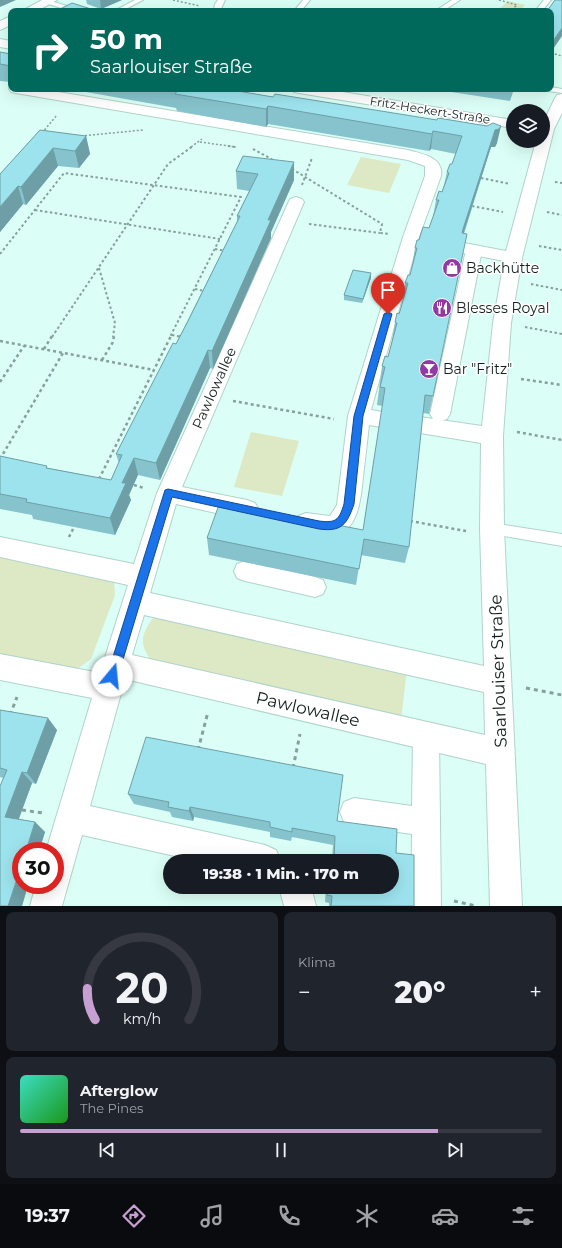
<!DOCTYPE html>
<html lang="de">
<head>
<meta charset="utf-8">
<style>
	body { margin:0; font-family:Montserrat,sans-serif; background:#20242c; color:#f1f3f6; height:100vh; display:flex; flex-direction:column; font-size:15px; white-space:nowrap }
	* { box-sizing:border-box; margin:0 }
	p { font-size:13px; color:#9ea1a6 }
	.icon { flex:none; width:22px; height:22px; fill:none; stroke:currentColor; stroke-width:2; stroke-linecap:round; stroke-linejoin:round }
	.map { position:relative; height:906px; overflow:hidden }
	.sheet { display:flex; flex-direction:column; gap:6px; padding:6px; background:#0d0f14; flex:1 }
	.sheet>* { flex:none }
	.hud { position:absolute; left:8px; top:8px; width:546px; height:84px; border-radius:8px; box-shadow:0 4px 16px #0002; background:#00695c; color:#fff; overflow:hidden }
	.tools { position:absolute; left:506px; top:104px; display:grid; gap:8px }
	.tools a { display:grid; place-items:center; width:44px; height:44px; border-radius:50%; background:#171b24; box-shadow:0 4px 16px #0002; font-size:20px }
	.speed { position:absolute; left:12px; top:842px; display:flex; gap:8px; font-size:20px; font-weight:700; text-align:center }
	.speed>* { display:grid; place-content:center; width:52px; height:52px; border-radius:50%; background:#171b24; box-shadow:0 4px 16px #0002; line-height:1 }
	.speed .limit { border:6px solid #d22; background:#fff; color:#111 }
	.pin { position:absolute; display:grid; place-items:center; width:34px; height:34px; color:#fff; margin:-41px -17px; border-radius:50% 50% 50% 0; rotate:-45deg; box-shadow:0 0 4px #0007 }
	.pin .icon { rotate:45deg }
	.me { position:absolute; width:44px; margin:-22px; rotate:17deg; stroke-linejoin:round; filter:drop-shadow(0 0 3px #0008) }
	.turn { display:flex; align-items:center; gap:14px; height:84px; padding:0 16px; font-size:18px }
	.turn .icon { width:52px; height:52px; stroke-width:2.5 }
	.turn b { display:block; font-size:28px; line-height:34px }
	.big { font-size:30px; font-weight:800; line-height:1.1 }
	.sheet .card { flex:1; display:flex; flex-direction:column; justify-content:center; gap:6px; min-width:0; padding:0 14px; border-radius:8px; background:#20242c }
	.sheet .dial { align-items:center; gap:0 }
	.dial svg { height:104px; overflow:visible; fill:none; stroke:#363941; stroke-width:7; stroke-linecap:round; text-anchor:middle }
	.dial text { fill:#f1f3f6; stroke:none }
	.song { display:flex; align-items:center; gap:12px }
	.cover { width:48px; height:48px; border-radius:6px; background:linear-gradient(135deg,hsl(170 70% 55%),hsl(120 70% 35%)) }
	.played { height:4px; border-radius:2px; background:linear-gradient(90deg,#c79fd1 80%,#363941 80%) }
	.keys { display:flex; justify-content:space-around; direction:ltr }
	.heat { display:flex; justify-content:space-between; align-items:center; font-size:22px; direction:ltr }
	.sheet .tiles { flex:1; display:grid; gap:6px; grid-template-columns:1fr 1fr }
	.card:last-child { grid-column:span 2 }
	.trip { position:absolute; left:163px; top:854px; width:236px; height:40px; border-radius:20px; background:#171b24; box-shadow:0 4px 16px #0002; font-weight:800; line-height:40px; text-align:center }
	.tab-bar { display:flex; height:64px; justify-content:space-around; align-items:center; background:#090b0e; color:#9ea1a6 }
	.tab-bar .icon { width:28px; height:28px }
	.tab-bar .selected { color:#c79fd1 }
	.tab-bar b { font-size:18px; color:#f1f3f6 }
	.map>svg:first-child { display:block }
	.green { fill:#dde8c4 }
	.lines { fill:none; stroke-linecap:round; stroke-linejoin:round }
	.service-casing { stroke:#b0d3ca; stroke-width:2 }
	.pedestrian-casing { stroke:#b0d3ca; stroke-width:2 }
	.minor-casing { stroke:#b0d3ca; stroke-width:2 }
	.path-far3 { stroke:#86a09a; stroke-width:1.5; stroke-dasharray:2 2; stroke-linecap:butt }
	.path-far2 { stroke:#86a09a; stroke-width:2; stroke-dasharray:2.5 2.5; stroke-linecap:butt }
	.path-far1 { stroke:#86a09a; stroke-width:2.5; stroke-dasharray:3 3; stroke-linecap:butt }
	.path { stroke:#86a09a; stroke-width:3; stroke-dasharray:4 4; stroke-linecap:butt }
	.service { fill:#fff; fill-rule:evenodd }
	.pedestrian { fill:#fff; fill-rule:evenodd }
	.minor { fill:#fff; fill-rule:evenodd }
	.wall { fill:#87c3cc }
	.shaded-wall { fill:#6e9fa6 }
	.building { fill:#9de3ed; stroke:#6e9fa6 }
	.route { fill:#1a73e8; stroke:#114b97 }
	.labels { text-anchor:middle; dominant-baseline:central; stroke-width:3; stroke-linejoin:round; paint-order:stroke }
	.far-street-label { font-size:12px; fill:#121f1c; stroke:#fff }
	.poi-label { font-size:14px; fill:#121f1c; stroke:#fff; text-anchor:start }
	.street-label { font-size:14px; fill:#121f1c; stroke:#fff }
	.near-street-label { font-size:17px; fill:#121f1c; stroke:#fff }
</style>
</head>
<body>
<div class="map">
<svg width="562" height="906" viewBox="0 0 562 906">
	<rect width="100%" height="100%" fill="#dbfff6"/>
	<path class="green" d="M508 1 525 5 520 11H497Z
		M361 157 401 164 389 193 347 185Z
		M251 432 299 441 282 496 234 487Z
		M0 555 114 580 115 595 91 659 77 669 0 655Z
		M166 615 407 669 401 720 151 660C139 643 141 636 152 619Z"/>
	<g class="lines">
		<defs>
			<path id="service" d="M47 0 81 10 82 11H71L45 3V1Z
				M135 0H143L122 11H114Z
				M218 0H225L221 9 225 11 214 10 215 4Z
				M303 0H310L301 11H294Z
				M452 0H460L443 11H435Z
				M544 0H551L542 11H535Z
				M551 87 562 89V93L548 91 547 89H551Z
				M492 523 562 534V546L487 533 485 529 487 525Z"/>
			<path id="pedestrian" d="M474 245 480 247 482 250 450 414 447 419 440 421 433 419 430 414 466 250 468 247Z
				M245 561 315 577 323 580 326 587 323 594 315 597 245 581 237 578 234 571 237 564Z
				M426 723 435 727 439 736 441 906H411L412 834 354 826 344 822 340 812 344 802 354 798 412 806 413 736 417 727Z"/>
			<path id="minor" d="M42 0H57L37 11H22Z
				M11 16V25L0 30V21Z
				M0 39 11 41V49L0 47Z
				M11 86V89H40L408 150C422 154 444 157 441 176L419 237 371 410 388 413 392 419 388 425 381 427 369 425C367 443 365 460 363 477 359 523 350 548 298 530L294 523 298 516 306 513 330 516 337 505 348 416 403 237 425 176V166L408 160 16 93 11 92 9 89Z
				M292 89H324L513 120V128L299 93 294 92Z
				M562 94V113L554 129 522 258 511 323 503 436 504 529 522 906H490L486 764 125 679 90 806 265 845 276 850 281 861H197L82 835 62 906H30L36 885H55V851H46L92 698 0 680V654L100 673 128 585 0 557V537L134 564 157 493 290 199 296 197 302 199 304 202 182 487 247 500 255 503 259 510 255 517 247 520 176 504 150 593 484 666 480 529 481 443 420 433 412 431 409 425 412 419 420 417 482 426 493 323 504 261 453 251 450 247 453 243 459 242 506 251 536 141H543V123L555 98 557 95ZM144 615 484 692 485 735 132 655Z
				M279 887H311L316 906H284Z"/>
		</defs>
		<use href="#service" class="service-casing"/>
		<use href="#pedestrian" class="pedestrian-casing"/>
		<use href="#minor" class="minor-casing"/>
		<path class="path-far3" d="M173 0 200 6
			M499 0 517 5 510 11
			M551 53 562 56
			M42 133 57 115
			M81 136 143 130
			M200 142 236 147
			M191 147 202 139"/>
		<path class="path-far2" d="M228 146 236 147
			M253 149 275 161
			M292 169 382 224 380 233 390 234
			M481 178 510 184
			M555 182 562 183
			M302 185 312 158
			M472 206 503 212
			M35 210 220 239
			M547 212 562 215
			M309 224 380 233
			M539 246 562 250
			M215 249 226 251
			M0 254 64 173 241 197 170 337
			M99 268 115 323 113 337
			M531 284 562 290
			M195 289 204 291
			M525 327 562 334
			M172 335 182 337
			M52 337 168 164 193 146"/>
		<path class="path-far1" d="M179 336 182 337
			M0 341 154 370
			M44 349 52 336
			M102 360 113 342 114 336
			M521 379 562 385
			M0 382 24 346
			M233 401 334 419
			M517 432 562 440
			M0 459 63 353
			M99 479 171 336
			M134 485 144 488
			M410 521 466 531
			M69 537 74 527"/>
		<path class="path" d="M526 688 562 695
			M10 715 17 697
			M198 750 208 712
			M293 768 300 734
			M22 810 43 813
			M454 901 476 906"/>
		<use href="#service" class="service"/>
		<use href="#pedestrian" class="pedestrian"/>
		<use href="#minor" class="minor"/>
	</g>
	<path class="wall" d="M86 0H122L101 9 87 4Z
		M0 52 11 54V82L0 81Z
		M69 89H226L497 143 495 147H491L464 234 433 396 429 414 423 413 409 547 405 563 361 555 356 585 209 555 207 538 363 530 383 406 377 405 382 366 388 357 392 341 395 322 399 314 403 301 405 283 410 275 412 266 415 248 419 240 429 228 433 217 436 200 442 192 444 185 447 172 452 164 456 154 431 149 429 151 268 124 266 127 177 111 176 108Z
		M432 89H514L510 101Z
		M40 130 86 136 90 154 79 168 58 166 26 205 23 204 0 232V174Z
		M243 156 294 180 271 232V238L213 369 210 368 160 480 138 475 129 495 131 500 115 535 33 519 32 515 0 509V456L48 468 111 480 119 463 116 454 176 344 237 222V216L249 191 237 189 236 171Z
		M371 273V278L362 303 344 300V295Z
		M0 710 57 730 36 784 32 783 18 819 35 822 45 832 39 851H21V885H28L22 906 3 778 0 777Z
		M128 794 337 821 396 853 414 906H329V903L325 902 326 887H392V861H332L333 845 292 837 291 841 270 837V832L194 817 193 821 172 817 170 812 134 804Z"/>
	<path class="shaded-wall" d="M0 0H16L0 7Z
		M100 0H122L101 9Z
		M562 28V36L551 52V44Z
		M268 106V124L266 127V109Z
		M501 126 497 143 495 147H491L459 247 463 229 495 130Z
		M433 131 431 149 429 151 432 134Z
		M86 136 90 154 79 168 75 151Z
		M53 148 58 166 26 205 21 187Z
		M294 162V180L271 232V238L213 369 212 351 268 220Z
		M18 186 23 204 0 232V207Z
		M371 273V278L362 303 363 299Z
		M208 350 210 368 160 480 156 463Z
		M134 458 138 475 129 495 131 500 115 535 110 518 122 483Z
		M48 718 57 730 36 784 27 773Z
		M22 772 32 783 16 827 5 817Z
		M190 807 194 817 193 821 189 811Z
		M35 822 45 832 39 851H26Z
		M21 867V885H28L22 906H8Z"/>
	<path class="building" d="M555 0H562V28L551 44V11H547Z
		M72 3 91 9 88 10 90 11H56Z
		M226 9 242 11H224Z
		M0 52 11 54V66L0 64Z
		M164 89H226L273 97 275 94 437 120 438 118 487 126 493 123 501 126 499 129 495 130 463 229 462 233 467 234 433 396 425 395 409 547 364 539 359 569 207 538 220 502 363 530 385 388 380 387 385 367 382 366 385 356 388 357 397 323 395 322 397 313 399 314 400 311 408 283H405L408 275H410L417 248H415L417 240H419L423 227 429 228 439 200H436L439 191 442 192 449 173 447 172 450 164H452L462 136 433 131 432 134 268 106 266 109 175 94 177 91Z
		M40 130 86 136 75 151 53 148 21 187 18 186 0 207V174Z
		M243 156 294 162 268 220H271L212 351 208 350 156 463 134 458 122 483H126L110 518 26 502 27 499 0 494V456L47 466 46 468 111 480 122 455 116 454 173 343 176 344 188 321 240 216H237L258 174 236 171Z
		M353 270 371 273 363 299 344 295Z
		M0 710 48 718 27 773 22 772 5 817 35 822 26 851H21V867L8 906H0V786L7 770 0 768Z
		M146 737 343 775 337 821 397 829 396 853 414 855V906H331L332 896 327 895V887H392V861H334L335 836 292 828V832L270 827V822L190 807 189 811 168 807 169 802 128 794Z"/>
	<path class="route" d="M388 312 392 314 363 416 354 504C347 525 341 532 319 529L172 497 118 676 116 680 112 682 108 680 107 676 165 490 168 489 319 521C335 523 339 521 344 504L354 416 384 314Z"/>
	<defs>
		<symbol id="shop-disc" viewBox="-11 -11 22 22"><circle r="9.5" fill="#9339a4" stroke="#fff"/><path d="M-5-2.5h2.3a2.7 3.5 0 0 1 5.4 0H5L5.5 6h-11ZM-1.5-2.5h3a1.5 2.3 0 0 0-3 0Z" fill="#fff"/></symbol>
		<symbol id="restaurant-disc" viewBox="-11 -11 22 22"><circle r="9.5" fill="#9339a4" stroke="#fff"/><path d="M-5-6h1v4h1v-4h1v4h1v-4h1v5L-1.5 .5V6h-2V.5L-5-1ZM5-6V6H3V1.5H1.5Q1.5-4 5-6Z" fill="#fff"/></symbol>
		<symbol id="bar-disc" viewBox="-11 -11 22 22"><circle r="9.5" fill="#9339a4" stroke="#fff"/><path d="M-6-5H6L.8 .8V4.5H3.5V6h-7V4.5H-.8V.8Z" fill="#fff"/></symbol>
	</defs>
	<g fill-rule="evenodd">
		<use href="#shop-disc" x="441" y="257" width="22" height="22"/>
		<use href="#restaurant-disc" x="431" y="297" width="22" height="22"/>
		<use href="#bar-disc" x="418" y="358" width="22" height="22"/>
	</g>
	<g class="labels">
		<g class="far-street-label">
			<text transform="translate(430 110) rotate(9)">Fritz-Heckert-Straße</text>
		</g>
		<g class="poi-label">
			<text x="466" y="268">Backhütte</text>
			<text x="456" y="308">Blesses Royal</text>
			<text x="443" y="369">Bar "Fritz"</text>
		</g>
		<g class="street-label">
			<text transform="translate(214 388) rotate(-66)">Pawlowallee</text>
		</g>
		<g class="near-street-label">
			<text transform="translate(498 671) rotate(-92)">Saarlouiser Straße</text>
			<text transform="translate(308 709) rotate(13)">Pawlowallee</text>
		</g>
	</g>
</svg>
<div class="tools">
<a><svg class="icon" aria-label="layers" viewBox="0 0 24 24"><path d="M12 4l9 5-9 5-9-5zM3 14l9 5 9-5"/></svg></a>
</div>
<div class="speed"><div class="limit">30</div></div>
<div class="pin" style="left:388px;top:314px;background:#d93025"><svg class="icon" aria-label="arrive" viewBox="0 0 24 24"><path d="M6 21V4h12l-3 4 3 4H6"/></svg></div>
<svg class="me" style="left:112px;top:676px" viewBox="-20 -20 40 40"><circle r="19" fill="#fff"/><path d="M0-13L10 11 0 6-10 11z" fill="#1a73e8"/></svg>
<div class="trip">19:38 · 1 Min. · 170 m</div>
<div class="hud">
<div class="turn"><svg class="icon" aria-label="right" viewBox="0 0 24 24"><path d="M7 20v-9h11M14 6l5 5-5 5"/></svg><div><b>50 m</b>Saarlouiser Straße</div></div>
</div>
</div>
<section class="sheet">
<div class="tiles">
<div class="card dial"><svg viewBox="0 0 100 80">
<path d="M14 69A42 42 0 1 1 86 69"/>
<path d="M14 69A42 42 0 0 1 8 45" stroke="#c79fd1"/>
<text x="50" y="56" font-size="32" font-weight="700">20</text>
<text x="50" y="72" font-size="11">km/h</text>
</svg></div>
<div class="card"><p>Klima</p>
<div class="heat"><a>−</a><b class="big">20°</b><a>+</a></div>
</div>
<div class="card">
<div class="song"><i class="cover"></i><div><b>Afterglow</b><p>The Pines</p></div></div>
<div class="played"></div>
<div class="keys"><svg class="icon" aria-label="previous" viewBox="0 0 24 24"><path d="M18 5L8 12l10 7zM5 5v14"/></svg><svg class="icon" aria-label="pause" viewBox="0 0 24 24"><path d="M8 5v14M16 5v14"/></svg><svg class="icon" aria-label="next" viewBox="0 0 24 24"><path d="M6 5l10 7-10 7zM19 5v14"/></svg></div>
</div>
</div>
</section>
<nav class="tab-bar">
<b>19:37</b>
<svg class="icon selected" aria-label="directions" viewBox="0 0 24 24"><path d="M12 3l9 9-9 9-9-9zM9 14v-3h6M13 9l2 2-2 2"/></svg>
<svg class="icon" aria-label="music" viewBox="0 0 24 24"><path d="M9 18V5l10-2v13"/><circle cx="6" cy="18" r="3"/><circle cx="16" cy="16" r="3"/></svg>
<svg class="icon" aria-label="phone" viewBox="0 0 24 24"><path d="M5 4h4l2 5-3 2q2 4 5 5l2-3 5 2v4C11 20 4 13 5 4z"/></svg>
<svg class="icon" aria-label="climate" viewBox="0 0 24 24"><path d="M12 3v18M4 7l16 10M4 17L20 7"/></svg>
<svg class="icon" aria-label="car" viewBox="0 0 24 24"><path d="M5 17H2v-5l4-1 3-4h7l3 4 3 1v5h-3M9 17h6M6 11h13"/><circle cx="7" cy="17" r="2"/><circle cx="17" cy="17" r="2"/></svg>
<svg class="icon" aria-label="filters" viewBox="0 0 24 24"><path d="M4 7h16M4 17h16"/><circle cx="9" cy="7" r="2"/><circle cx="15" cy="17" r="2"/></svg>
</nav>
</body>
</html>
